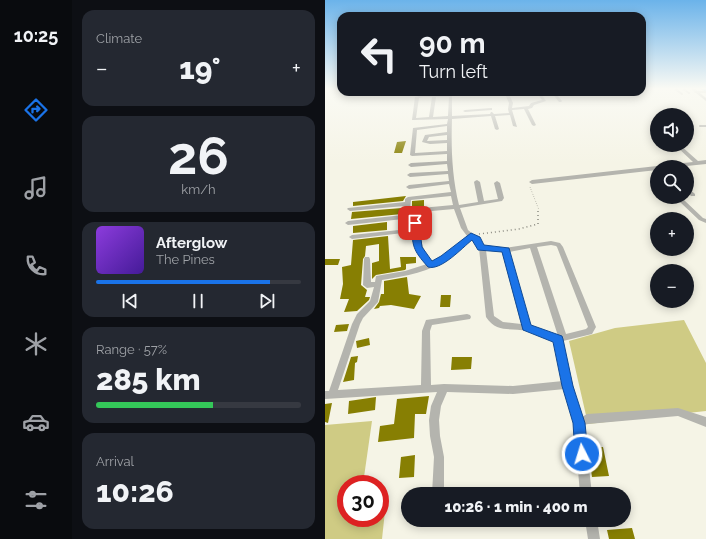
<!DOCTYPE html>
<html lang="en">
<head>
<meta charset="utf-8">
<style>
	body { margin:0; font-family:Raleway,sans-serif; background:#242831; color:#f1f3f6; height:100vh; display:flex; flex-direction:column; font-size:15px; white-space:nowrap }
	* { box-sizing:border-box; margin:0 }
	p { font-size:13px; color:#9ea1a6 }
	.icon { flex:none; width:22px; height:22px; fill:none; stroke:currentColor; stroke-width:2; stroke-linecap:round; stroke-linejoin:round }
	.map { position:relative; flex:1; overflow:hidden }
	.panel { display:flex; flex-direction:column; gap:10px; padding:10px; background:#0d0f14; width:253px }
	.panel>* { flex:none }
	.banner { position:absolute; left:12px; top:12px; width:309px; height:84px; border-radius:12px; box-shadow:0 2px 10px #0003; background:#171b24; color:#f1f3f6; overflow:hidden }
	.tools { position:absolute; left:325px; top:108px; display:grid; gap:8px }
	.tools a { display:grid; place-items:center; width:44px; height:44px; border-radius:50%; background:#171b24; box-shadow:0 2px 10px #0003; font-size:20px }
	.speed { position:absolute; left:12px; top:475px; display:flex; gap:8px; font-size:20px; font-weight:700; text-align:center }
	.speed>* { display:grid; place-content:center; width:52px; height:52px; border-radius:50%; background:#171b24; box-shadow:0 2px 10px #0003; line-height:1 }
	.speed .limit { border:6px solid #d22; background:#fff; color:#111 }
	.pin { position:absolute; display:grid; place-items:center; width:34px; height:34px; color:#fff; margin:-17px; border-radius:8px; box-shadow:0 2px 6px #0006 }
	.me { position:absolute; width:44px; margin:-22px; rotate:355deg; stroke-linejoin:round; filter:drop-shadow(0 0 3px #0008) }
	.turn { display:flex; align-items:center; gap:14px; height:84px; padding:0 16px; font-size:18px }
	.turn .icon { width:52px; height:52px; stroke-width:2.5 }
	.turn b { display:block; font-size:28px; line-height:34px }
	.big { font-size:30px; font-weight:800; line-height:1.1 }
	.panel .card { flex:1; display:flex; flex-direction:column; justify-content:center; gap:6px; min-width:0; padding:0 14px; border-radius:12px; background:#242831 }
	.panel .dial { align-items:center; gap:0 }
	.dial b { font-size:52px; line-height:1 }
	.song { display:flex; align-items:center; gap:12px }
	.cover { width:48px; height:48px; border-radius:6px; background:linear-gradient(135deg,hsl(270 70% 55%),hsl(260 70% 35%)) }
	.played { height:4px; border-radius:2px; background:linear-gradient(90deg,#1a73e8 85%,#363941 85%) }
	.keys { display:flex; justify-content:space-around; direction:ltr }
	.heat { display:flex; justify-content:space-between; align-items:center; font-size:22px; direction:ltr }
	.charge { height:6px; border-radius:3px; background:linear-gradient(90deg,#34c759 57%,#363941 0) }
	.trip { position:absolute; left:76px; top:487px; width:230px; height:40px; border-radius:20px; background:#171b24; box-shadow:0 2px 10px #0003; font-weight:800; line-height:40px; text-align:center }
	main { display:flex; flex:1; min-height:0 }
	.tab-bar { display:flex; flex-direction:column; width:72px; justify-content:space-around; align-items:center; background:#090b0e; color:#9ea1a6 }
	.tab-bar .icon { width:28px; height:28px }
	.tab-bar .on { color:#1a73e8 }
	.tab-bar b { font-size:18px; color:#f1f3f6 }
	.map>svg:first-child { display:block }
	.green { fill:#cfcb84 }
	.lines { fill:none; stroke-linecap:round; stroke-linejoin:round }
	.canal { fill:#51b2ec; fill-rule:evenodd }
	.building { fill:#877f03 }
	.path-far1 { stroke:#8b8a81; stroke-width:1; stroke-dasharray:0.5 2; stroke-linecap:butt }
	.path { stroke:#8b8a81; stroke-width:1.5; stroke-dasharray:1 3; stroke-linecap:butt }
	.service { stroke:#b4b4ae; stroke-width:2 }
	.minor { fill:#b4b4ae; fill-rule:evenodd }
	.tertiary { fill:#b4b4ae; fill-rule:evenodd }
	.route { fill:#1a73e8; stroke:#114b97 }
</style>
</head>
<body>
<main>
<nav class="tab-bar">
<b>10:25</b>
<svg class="icon on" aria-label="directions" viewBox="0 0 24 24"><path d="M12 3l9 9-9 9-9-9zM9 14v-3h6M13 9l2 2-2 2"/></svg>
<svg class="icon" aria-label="music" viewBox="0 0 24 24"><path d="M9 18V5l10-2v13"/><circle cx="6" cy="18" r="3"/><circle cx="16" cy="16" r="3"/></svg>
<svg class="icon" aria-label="phone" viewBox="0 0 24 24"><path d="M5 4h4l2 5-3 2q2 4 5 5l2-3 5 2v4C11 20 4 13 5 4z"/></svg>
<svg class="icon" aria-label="climate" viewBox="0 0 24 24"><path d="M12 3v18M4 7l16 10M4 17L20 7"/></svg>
<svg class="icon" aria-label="car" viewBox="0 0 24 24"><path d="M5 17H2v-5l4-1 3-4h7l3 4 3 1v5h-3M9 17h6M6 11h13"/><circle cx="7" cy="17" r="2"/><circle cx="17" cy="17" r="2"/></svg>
<svg class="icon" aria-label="filters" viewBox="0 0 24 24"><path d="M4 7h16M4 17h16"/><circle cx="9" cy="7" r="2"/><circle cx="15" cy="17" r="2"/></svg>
</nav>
<section class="panel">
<div class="card"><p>Climate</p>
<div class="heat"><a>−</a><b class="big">19°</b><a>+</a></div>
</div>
<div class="card dial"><b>26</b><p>km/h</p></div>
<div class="card">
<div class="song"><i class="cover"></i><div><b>Afterglow</b><p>The Pines</p></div></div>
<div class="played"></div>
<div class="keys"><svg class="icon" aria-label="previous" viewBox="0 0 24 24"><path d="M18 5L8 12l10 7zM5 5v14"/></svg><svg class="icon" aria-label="pause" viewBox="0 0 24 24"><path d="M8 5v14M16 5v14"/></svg><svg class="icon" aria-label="next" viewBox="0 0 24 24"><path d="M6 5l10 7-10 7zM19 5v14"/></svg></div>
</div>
<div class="card"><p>Range · 57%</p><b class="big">285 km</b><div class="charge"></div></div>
<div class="card"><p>Arrival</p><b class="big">10:26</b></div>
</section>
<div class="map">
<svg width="381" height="539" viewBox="0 0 381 539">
	<rect width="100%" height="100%" fill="#f5f4e6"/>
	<path class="green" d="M359 320 381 363V411L263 424 244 341 290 328Z
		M47 421 38 484H21V518H55V511H60L57 539H0V425Z"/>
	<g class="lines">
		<path class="canal" d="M376 89H381V92Z"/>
	</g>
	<path class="building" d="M81 141 77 153H69L72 142Z
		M81 196 78 201 28 206V202Z
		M99 200V206L87 207V201Z
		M77 208V214L26 219 27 212Z
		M62 222V230L28 233V226Z
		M63 236 65 269 76 267 75 257H91V263L81 264V269L80 270 51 275 47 279V263L54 261V244L41 246 40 256 38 259 36 285 42 290 40 297H45L44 300 32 311 19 312 24 299H15L18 284 17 267 26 265 28 240Z
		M0 259H15L13 265H0Z
		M82 277 84 294 96 296 89 309 66 305 55 306 54 308 49 309 54 302 56 294H59V281Z
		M116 295H126L125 307H115Z
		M24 324 22 331 9 332 11 325Z
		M44 338 45 345 32 348 31 341Z
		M33 356 32 362 30 363 29 380 18 382 26 357Z
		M127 357H147L146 369 126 370Z
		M104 396 101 414H90L89 438 53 442 55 426 69 424 72 399Z
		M51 397 50 410 23 414 24 401Z
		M7 403 3 423 0 422V404Z
		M278 447 284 476 267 477 263 448Z
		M90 455 89 477 74 478 76 457Z
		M307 528 310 539H284L282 530Z"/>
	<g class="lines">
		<path class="path-far1" d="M205 187 214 210"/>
		<path class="path" d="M154 234 194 229 213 224V209"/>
		<path class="service" d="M350 89 357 94
			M358 89 364 93
			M375 126H381"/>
		<path class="minor" d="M371 91H381V93H370L369 92Z
			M100 92 103 93 101 95H127V116L165 114 166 112H167L169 114 184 113 183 109 184 103 179 92H183L188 103 187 108 204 106 206 103 217 100 211 92H215L221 101 209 105 207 108 203 109 211 125 209 126 207 125 199 109 187 110 192 127 188 126 185 115 170 116 174 129 172 130 170 129 166 116 127 119C126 148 127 177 134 205L153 202 149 182 150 181 152 180 155 182 159 201 173 199 169 183 172 181 175 183 179 198 177 201 135 208 143 230 155 240 159 246 180 248 226 241 235 243 238 247 271 327 267 334 238 341 248 385 257 417 262 414 353 408 381 417V427L353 416 263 424 259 425 267 494H255L249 423 240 389 188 394 122 392 116 406 114 420 115 436 119 457V494H107L109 457 105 436 104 420 106 406 112 392 0 399V391H4L27 324 32 314 45 301 49 287 42 288 38 285 39 259 40 257H44L45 259 46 282H50L51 276 80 271 102 264C93 253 84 237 88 222H92L93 223C95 239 97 249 107 262L121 254 142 236 136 228 129 209 85 213 83 229 78 233 27 239 24 237 27 235 74 230 77 228 78 219 23 225 20 223 23 221 78 215 79 206 25 211 22 209 23 208 80 202V199L83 197 126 192 124 184 84 189 81 187 84 185 124 181 123 174 85 177 82 175 85 173 123 171 122 164 86 167 83 165 86 163 122 161V154L87 156 85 155 88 128 122 124 123 119 87 120 90 97 97 95ZM98 97H107L104 117 91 118 94 98ZM111 97H124L123 116 108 117ZM122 126V132L100 135 97 142 105 144 122 143V151L90 153 92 130ZM122 135V140L102 141 104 137ZM126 196 128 205 85 209 86 200ZM146 239 154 248 161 317C172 334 187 327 202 331 211 333 220 338 229 341L238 381 188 386 119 384 106 385 105 331 107 325 145 319 146 317 145 315 142 314 101 320 97 331 96 385 13 390 35 324 38 318 53 302 57 280C81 276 105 272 125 258 133 252 139 245 146 239ZM226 245 231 246 232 247 263 327 261 329 241 334 212 247ZM205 248 233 336 204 325 184 252ZM161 250 177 252 196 324 178 322 169 316Z
			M226 92H230L237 101 236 102H234Z
			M166 108H167V110L140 112 138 111 140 110Z
			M350 145H355L373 161 381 160V164L352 167H336L339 165 368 162Z
			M332 166 334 167H332V170L207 184 204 182 207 180Z
			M362 187 370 194V196H366L362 192Z
			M357 199 359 200 378 218 381 219V223L374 220 355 202V200Z
			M260 520H272L275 539H263Z"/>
		<path class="tertiary" d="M366 89H370L381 98V101Z"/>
	</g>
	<linearGradient id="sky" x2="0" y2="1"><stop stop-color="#6bb3ea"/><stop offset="0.54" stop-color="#fafaf4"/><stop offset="1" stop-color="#fafaf4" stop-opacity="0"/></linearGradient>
	<rect width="381" height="164" fill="url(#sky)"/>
	<path class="route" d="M90 221 94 223 97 247 107 261 116 256 146 233 155 237 159 245 184 248 206 325 237 336 238 339 248 386 260 423 263 454 261 459 257 461 252 459 250 454 248 423 237 386 228 342 198 330 177 252 153 250 147 240C137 248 116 271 103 267 87 249 88 247 86 223Z"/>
</svg>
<div class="tools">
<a><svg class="icon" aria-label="sound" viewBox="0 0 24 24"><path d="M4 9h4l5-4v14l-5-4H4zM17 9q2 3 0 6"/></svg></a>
<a><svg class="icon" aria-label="search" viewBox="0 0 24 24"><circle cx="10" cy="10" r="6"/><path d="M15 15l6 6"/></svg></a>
<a>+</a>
<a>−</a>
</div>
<div class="speed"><div class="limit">30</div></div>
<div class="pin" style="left:90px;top:223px;background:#d93025"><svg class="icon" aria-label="arrive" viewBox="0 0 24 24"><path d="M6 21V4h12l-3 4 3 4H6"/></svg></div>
<svg class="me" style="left:257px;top:454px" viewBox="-20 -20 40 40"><circle r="17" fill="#1a73e8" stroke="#fff" stroke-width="3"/><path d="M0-11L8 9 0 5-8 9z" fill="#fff"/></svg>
<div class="trip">10:26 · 1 min · 400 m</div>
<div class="banner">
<div class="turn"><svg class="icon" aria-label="left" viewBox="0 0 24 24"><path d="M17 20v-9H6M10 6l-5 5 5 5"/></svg><div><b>90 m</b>Turn left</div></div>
</div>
</div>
</main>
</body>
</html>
